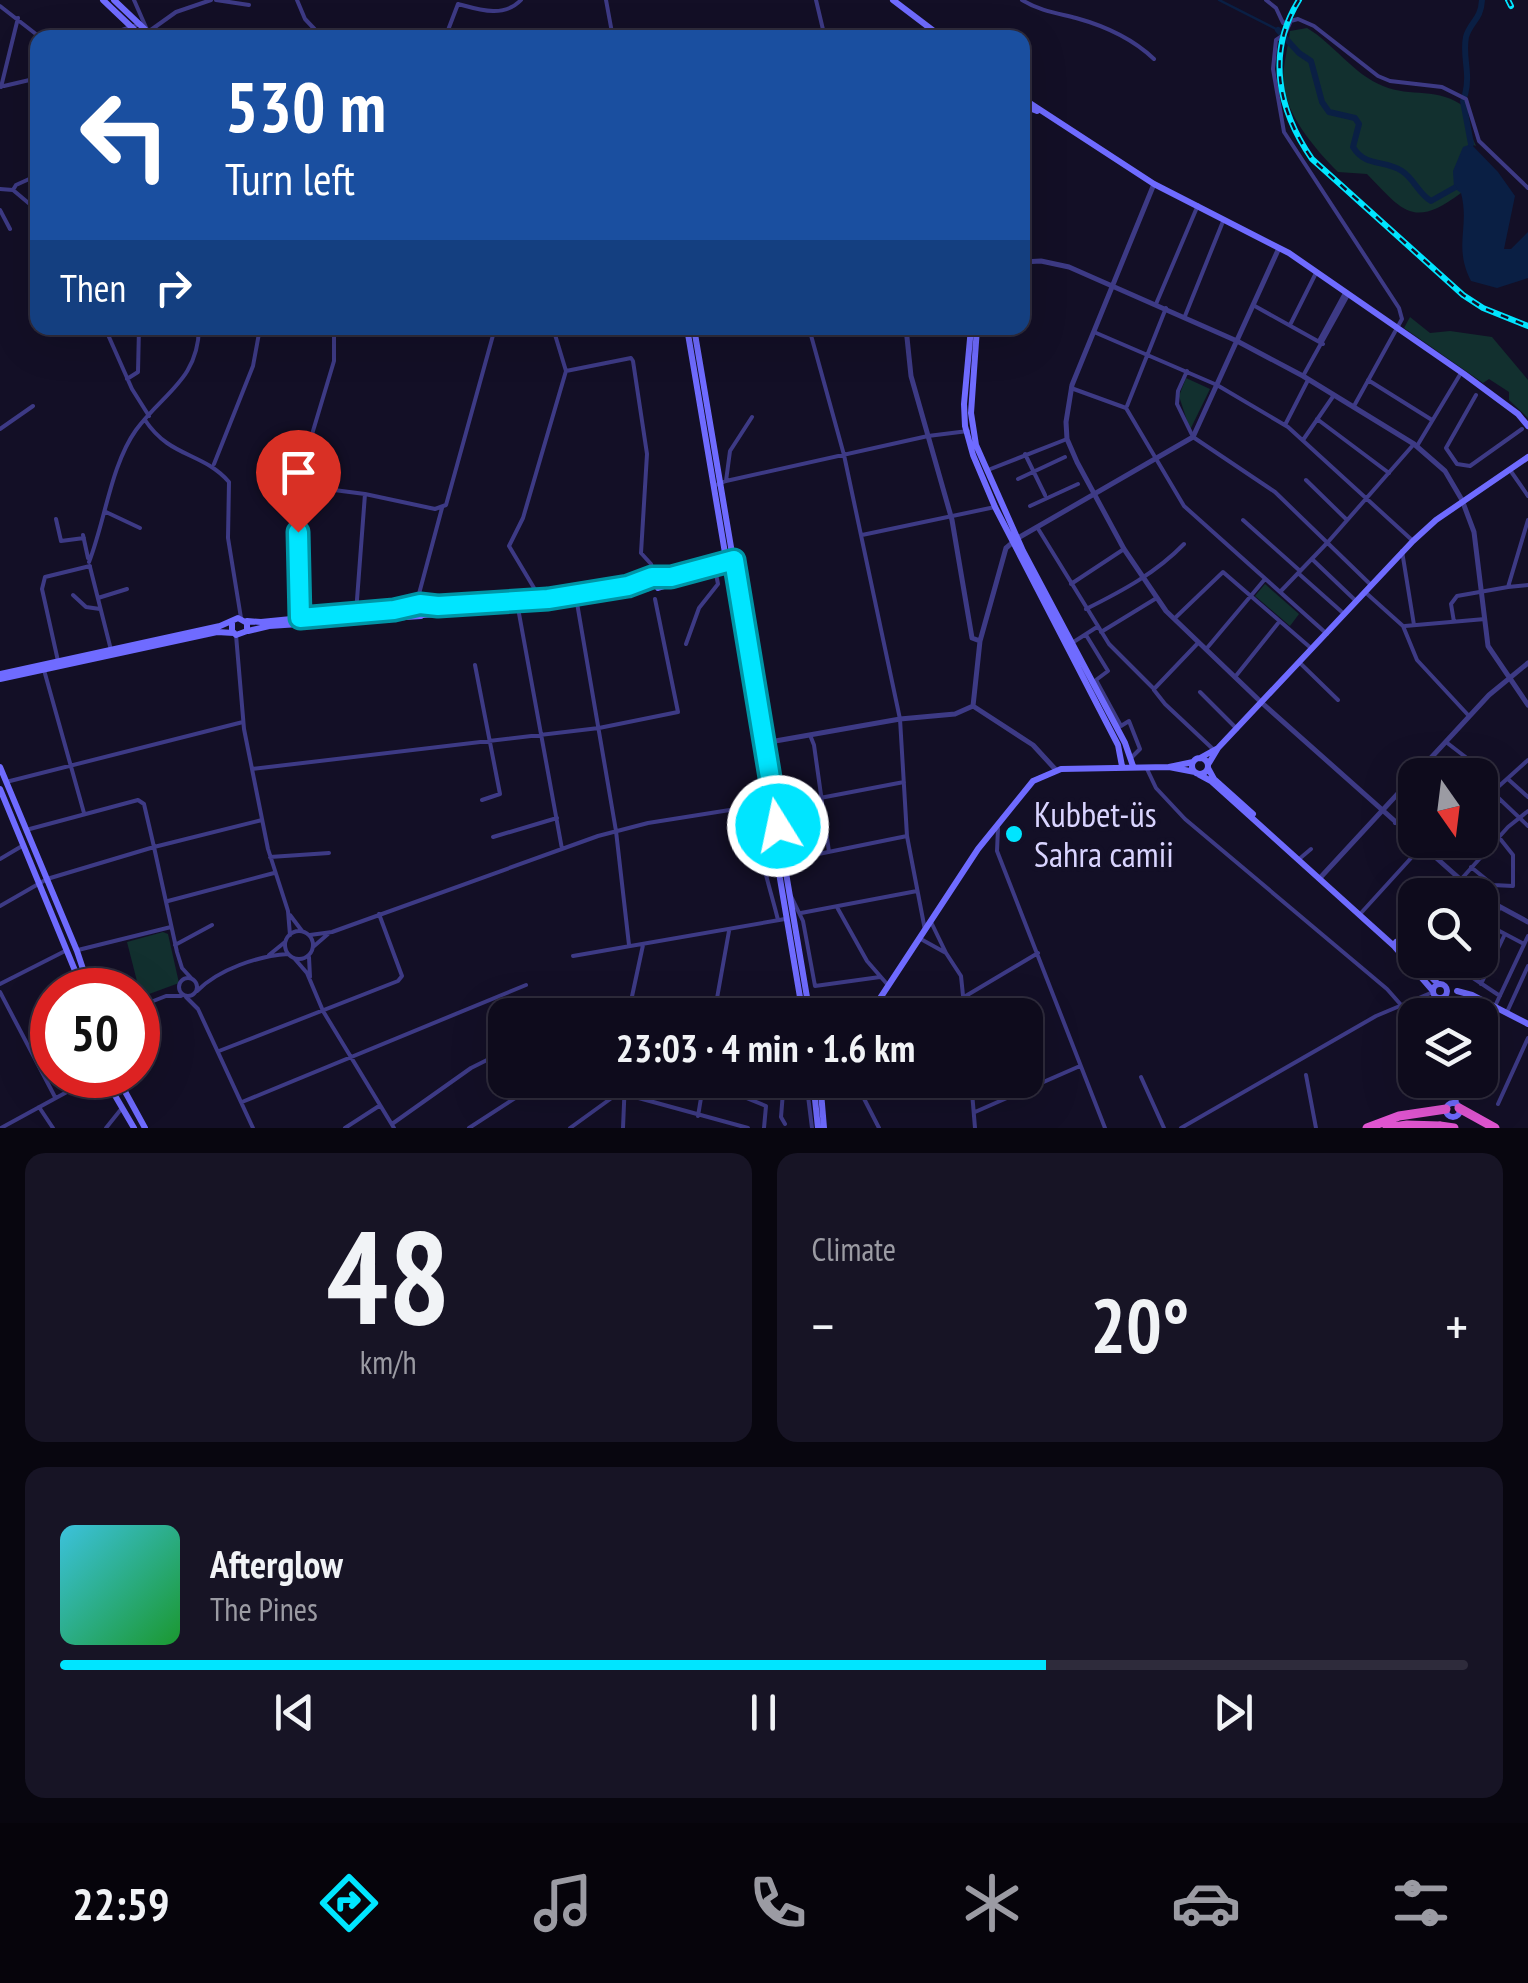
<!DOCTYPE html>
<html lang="en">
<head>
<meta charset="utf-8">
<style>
	body { margin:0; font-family:"PT Sans Narrow",sans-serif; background:#171425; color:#f1f3f6; height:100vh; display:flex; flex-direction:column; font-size:38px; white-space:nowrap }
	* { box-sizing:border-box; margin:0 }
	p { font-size:32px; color:#9b9ba3 }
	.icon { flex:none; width:55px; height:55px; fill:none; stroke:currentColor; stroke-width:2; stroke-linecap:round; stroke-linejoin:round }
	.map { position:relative; height:1128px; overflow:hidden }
	.details { display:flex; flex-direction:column; gap:25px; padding:25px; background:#08060f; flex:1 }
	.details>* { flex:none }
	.banner { position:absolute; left:30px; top:30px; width:1000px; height:305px; border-radius:20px; box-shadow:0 10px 40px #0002,0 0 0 2px #2e2b3b; background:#1a4fa0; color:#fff; overflow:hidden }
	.needle { width:65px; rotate:166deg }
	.controls { position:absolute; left:1398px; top:758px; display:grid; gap:20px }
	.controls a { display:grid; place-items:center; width:100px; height:100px; border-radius:20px; background:#0e0b1c; box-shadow:0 10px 40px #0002,0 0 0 2px #2e2b3b; font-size:50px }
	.speed { position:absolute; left:30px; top:968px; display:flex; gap:20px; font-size:50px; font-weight:700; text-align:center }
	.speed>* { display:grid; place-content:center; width:130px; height:130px; border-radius:50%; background:#0e0b1c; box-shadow:0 10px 40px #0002,0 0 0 2px #2e2b3b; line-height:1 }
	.speed .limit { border:15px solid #d22; background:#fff; color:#111 }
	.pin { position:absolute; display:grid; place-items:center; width:85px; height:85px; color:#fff; margin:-102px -42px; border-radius:50% 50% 50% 0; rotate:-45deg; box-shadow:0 0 10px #0007 }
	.pin .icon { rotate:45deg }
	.me { position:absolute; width:110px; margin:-55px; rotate:350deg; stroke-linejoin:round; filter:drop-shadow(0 0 8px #0008) }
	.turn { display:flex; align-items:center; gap:35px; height:210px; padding:0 30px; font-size:45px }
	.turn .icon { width:130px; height:130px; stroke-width:2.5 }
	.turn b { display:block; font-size:70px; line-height:85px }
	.then { display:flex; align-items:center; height:95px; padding:0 30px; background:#0003; gap:20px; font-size:38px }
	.big { font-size:75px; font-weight:600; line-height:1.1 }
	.details .card { flex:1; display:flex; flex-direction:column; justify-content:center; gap:15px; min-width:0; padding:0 35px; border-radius:20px; background:#171425 }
	.details .dial { align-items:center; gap:0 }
	.dial b { font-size:130px; line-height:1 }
	.song { display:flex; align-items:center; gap:30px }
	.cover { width:120px; height:120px; border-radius:15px; background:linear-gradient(135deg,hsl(190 70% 55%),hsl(130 70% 35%)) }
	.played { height:10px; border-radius:5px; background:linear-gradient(90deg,#00e5ff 70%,#2e2b3b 70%) }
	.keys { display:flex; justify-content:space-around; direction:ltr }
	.heat { display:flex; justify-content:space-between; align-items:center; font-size:55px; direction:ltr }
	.details .tiles { flex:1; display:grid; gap:25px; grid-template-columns:1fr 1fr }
	.card:last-child { grid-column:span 2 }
	.trip { position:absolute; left:488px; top:998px; width:555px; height:100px; border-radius:20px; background:#0e0b1c; box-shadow:0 10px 40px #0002,0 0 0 2px #2e2b3b; font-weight:600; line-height:100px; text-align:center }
	.menu { display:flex; height:160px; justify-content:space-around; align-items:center; background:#06040b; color:#9b9ba3 }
	.menu .icon { width:70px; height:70px }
	.menu .active { color:#00e5ff }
	.menu b { font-size:45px; color:#f1f3f6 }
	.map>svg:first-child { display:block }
	.green { fill:#12302f }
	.water { fill:#0a1f44 }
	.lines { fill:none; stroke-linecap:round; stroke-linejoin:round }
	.stream { stroke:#0a1f44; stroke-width:2.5 }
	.river { stroke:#0a1f44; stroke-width:6 }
	.minor { stroke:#3d3a85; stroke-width:4 }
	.tertiary { stroke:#3d3a85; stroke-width:5 }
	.secondary { stroke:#6f6bff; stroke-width:6 }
	.trunk { stroke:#e055d1; stroke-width:9 }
	.rail-casing { stroke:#00e5ff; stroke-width:6 }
	.rail { stroke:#130f26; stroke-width:2.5; stroke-dasharray:8; stroke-linecap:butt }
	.trunk-bridge { stroke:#e055d1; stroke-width:9 }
	.route-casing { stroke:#0095a6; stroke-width:25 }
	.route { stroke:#00e5ff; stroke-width:18 }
	.poi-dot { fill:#00e5ff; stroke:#130f26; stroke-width:4 }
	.labels { text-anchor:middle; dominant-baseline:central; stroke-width:10; stroke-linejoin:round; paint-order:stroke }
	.poi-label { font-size:35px; fill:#d9d4ff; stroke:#130f26; text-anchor:start }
</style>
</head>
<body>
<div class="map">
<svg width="1528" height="1128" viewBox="0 0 1528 1128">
	<rect width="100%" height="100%" fill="#130f26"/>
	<path class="green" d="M1307 28C1334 44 1353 74 1383 86 1411 98 1438 86 1466 108L1468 128 1476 146 1471 144 1461 193C1413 229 1403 211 1367 174L1338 172C1315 149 1283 112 1283 78 1284 62 1288 46 1290 31Z
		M1410 317 1430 333 1450 331 1492 337 1528 380V418L1509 400V392L1489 379 1483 383 1404 328Z
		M1186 378 1210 389 1190 430 1179 396Z
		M1265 584 1299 614 1290 626 1255 596Z
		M163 932 168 934 179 983 141 997 127 942Z"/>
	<path class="water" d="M1471 144 1498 172 1515 196 1504 249H1511L1528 232V278L1497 288 1471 281C1453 246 1470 227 1461 193L1454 188 1453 171 1463 147Z"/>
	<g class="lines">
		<path class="stream" d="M1219 0 1278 30"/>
		<path class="river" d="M1278 30 1299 53 1311 61 1322 102 1329 112 1355 118 1359 124 1353 147C1366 168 1384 159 1402 171 1415 180 1418 193 1431 201L1454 188
			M1465 95C1471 72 1462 57 1466 37 1470 22 1481 20 1482 0
			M1463 101 1471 144"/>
		<path class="minor" d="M134 0 148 32 176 12 211 0
			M216 0 249 5
			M297 0 305 19 323 38
			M606 0 613 38
			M816 0 825 38
			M1022 0C1040 11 1056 13 1076 18 1105 26 1132 38 1154 59
			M1266 0 1276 8 1283 23 1298 19 1314 26 1378 76 1390 81 1442 87 1466 99 1479 141 1528 188
			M0 6 41 38
			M1290 23 1285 34 1276 40 1273 69 1284 132 1399 308 1402 319 1354 406
			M72 38 113 33 140 24
			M445 38 458 4C480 10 504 18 521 0
			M4 86 38 78
			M1 87 18 18
			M0 189 13 190 38 211
			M13 190 16 185 38 175
			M0 210 10 229
			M1156 304 1198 205
			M1253 305 1323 344
			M1185 316 1224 219
			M1290 325 1316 273
			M105 328 132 389 149 416
			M809 328 844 455 900 719 907 836 925 930
			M1094 332 1217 385 1288 427 1413 541
			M1319 341 1345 293
			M566 371 631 358 633 361 647 454 641 553 651 564 655 578
			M1187 371 1178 391 1177 404 1193 437 1275 492 1371 585
			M1303 376 1348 295
			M127 379 138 372 139 328
			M1368 380 1432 420
			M1071 388 1126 408 1184 506 1327 634
			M1476 395 1446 448 1457 464 1470 466 1522 429
			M1127 406 1166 308
			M1317 419 1389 473
			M145 420C170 458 203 452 229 482L228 538 241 618
			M1285 425 1308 380
			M0 429 33 406
			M1303 440 1334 395
			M1417 446 1461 373
			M1025 454 1045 495
			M214 464 253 366 260 328
			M988 470 1067 439
			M1510 470 1528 496
			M1018 479 1065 457
			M1306 480 1347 520
			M298 481 334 361V328
			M726 481 928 436 968 431
			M716 485 726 481 730 451 752 417
			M365 494 435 509 446 505 495 328
			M1030 506 1078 484
			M106 512 140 528
			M56 519 61 541 84 538
			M1243 520 1299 570
			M1037 527 1109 644 1154 689 1198 643
			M83 535 88 558
			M862 535 995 507
			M1402 551 1414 625
			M1313 560 1356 601
			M89 562C105 521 111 465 136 430 163 393 198 380 199 328
			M90 567 111 650
			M1298 573 1343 613
			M1071 584 1124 549
			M1508 587 1528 585
			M1280 592 1328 542 1414 444
			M1365 592 1403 626 1417 660 1469 716
			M73 595 86 607 100 609
			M98 598 127 589
			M540 598 509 546 523 518 566 371 553 328
			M577 603 616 831 629 945
			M416 605 442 508
			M518 608 562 849
			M1086 609C1122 591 1156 573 1184 544
			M299 618 298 510 303 486 365 494 356 613
			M1175 618 1223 572 1312 649
			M1454 622 1451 604 1457 596 1508 587 1528 520
			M1405 626 1485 619
			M1101 632 1155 599
			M236 635 244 729 268 849 288 911 290 935
			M1086 635 1108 671 1096 680 1121 726 1129 721 1140 749 1132 757
			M1072 643 1097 627
			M686 644 699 608 718 584 716 574
			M1207 648 1265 579
			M58 661 42 589 45 577 90 566
			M1300 663 1338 700
			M475 665 500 794 482 800
			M44 670 84 813
			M1235 677 1279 622
			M1154 690 1165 704 1214 750
			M1200 692 1237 729
			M810 735 814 745 829 852
			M1446 742 1472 762 1493 786
			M252 769 599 728 678 712 655 599
			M1147 769 1156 788 1185 819 1387 989 1402 1006
			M762 775C745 821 767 874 778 920
			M1509 780 1528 797
			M6 782 243 722
			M1488 788 1528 826
			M1480 792 1487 786 1498 787 1528 760
			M820 798 904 782
			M1395 823 1415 807
			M998 828 997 851 1105 1128
			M26 830 138 800 144 804 154 847 262 820
			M1480 831H1493
			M493 837 557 818
			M1429 851 1439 840
			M270 857 329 853
			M0 859 22 846
			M1298 860 1311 849
			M784 861 907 836
			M1471 867 1493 885 1513 886V855L1486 821 1488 813 1499 800
			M1447 895 1508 827 1528 811
			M791 896 803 921 815 986 880 977
			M168 901 274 873
			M0 906 47 879 154 847 177 952 182 968 192 979
			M838 909 867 961 887 984
			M801 913 917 891
			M1361 913 1422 846
			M290 915 302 931
			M1490 926 1524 944
			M285 945a14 14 0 1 1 28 0a14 14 0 1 1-28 0Z
			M310 935 332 932 598 836 648 823 755 806
			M919 938 946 953 931 922
			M175 945 212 925
			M313 947 328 934
			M1402 948 1415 933
			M78 950 171 927
			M1480 950 1499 909
			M946 953 961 976 965 1015
			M269 955 285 942
			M573 956 785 919
			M309 957 310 977
			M294 958 307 973 323 1011 394 1128
			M1446 960 1500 996
			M1466 976 1475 960
			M179 987a9 9 0 1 1 18 0a9 9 0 1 1-18 0Z
			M0 984 67 950
			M1481 984 1505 934
			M197 991C219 969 258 956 288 954
			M0 992 55 1097
			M186 997 198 1009 253 1128
			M964 997 1038 953
			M1496 1004 1528 936
			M138 1007 166 996H181
			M1507 1012 1528 966
			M628 1015 643 945
			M714 1015 729 931
			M1476 1015 1482 1001
			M219 1051 398 981 402 976 379 914
			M1306 1075 1316 1128
			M1141 1077 1164 1128
			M784 1080 781 1117 785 1124
			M806 1080 812 1128
			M971 1080 975 1128
			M855 1081 879 1128
			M624 1094 748 1128
			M739 1095 766 1106 764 1128
			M242 1102 526 985
			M1498 1104 1528 1038
			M39 1107 53 1128
			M975 1112 1080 1066
			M698 1116 704 1080
			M392 1124 471 1068 505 1051
			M1 1128 98 1075
			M106 1128 122 1108
			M345 1128 379 1106
			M469 1128 543 1080
			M570 1128 624 1089
			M623 1128 625 1080
			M1181 1128 1376 1016 1433 992"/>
		<path class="tertiary" d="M1154 184 1072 385 1066 422 1067 439 1077 462 1124 549 1166 611 1262 703 1478 895
			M1022 262 1041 261 1069 267 1237 341 1303 376 1414 444 1445 471 1462 500 1474 532 1488 646 1528 705
			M906 328 911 376 952 520 972 638 980 641 1006 548 1018 538 1193 437 1279 248
			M973 706 980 641
			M764 743 900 719 955 714 973 706 1033 745 1056 770
			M1319 879 1489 695 1528 663
			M1480 896 1528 922"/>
		<path class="secondary" d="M103 0 143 38
			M114 0 154 38
			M893 0 943 38
			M1022 98 1154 184 1289 253 1464 374 1518 414 1528 426
			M1022 105 1037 111
			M687 328 803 1015
			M694 328 810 1015
			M971 328 964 404 965 426 973 455 995 507 1118 745 1122 766
			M977 328 971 413 976 445 1023 551 1125 743 1133 766
			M657 578 715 568 728 562
			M658 588 728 567
			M425 606 547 599 649 579
			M423 615 563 603 649 588
			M247 621 261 622 413 607
			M248 631 269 626 421 616 426 610 422 604 414 609 417 616
			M0 674 220 626 238 618 247 623V631L236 635 232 631V623
			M0 679 217 632 234 633
			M1218 748 1413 541 1436 520 1528 457
			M1192 766a8 8 0 1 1 16 0a8 8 0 1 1-16 0Z
			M1200 758 1218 748 1209 763
			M1193 762 1169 767 1195 772
			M0 767 77 951 90 990
			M1208 768 1214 779 1253 814
			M1198 774 1211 781 1394 946 1433 991
			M0 789 83 990
			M1396 942 1438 984
			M1433 991a7 7 0 1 1 14 0a7 7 0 1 1-14 0Z
			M1457 991 1472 995 1528 1024
			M1435 997 1441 1010 1444 997
			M869 1015 978 849 1033 781 1061 769 1169 767
			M103 1075 134 1128
			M116 1075 145 1128
			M813 1080 818 1128
			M820 1080 824 1128
			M1452 1080 1456 1103
			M821 1095 856 1080
			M1446 1110a7 7 0 1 1 14 0a7 7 0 1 1-14 0Z"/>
		<path class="trunk" d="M1459 1108 1495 1128
			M1367 1128 1399 1116 1446 1109
			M1387 1128 1407 1125 1440 1126"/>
		<defs>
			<path id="rail" d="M1299 0C1266 53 1278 110 1312 159L1463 295 1483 308 1528 326
				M1508 0 1511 6"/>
		</defs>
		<use href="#rail" class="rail-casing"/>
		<use href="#rail" class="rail"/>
		<path class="trunk-bridge" d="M1440 1126 1454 1128"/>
	</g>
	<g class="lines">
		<defs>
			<path id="route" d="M298 532 300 618 394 610 420 604 438 606 548 599 628 586 652 577H671L734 560 778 826"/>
		</defs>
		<use href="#route" class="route-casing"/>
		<use href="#route" class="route"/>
	</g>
	<circle class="poi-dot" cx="1014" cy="834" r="10"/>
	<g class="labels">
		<g class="poi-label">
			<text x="1034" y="814">Kubbet-üs<tspan x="1034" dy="40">Sahra camii</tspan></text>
		</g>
	</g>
</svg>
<div class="controls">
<a><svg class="needle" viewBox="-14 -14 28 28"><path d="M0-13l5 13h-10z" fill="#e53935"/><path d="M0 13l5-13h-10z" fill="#9b9ba3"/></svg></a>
<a><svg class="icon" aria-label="search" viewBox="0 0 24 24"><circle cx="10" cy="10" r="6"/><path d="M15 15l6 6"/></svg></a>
<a><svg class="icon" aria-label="layers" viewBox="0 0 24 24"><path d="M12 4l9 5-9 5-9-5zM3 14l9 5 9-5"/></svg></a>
</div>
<div class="speed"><div class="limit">50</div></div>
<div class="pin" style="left:298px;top:532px;background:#d93025"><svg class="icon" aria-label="arrive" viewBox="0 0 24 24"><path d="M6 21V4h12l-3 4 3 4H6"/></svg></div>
<svg class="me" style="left:778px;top:826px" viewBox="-20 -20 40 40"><circle r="17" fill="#00e5ff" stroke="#fff" stroke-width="3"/><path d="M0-11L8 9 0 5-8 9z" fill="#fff"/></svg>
<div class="trip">23:03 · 4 min · 1.6 km</div>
<div class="banner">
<div class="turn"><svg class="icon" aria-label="left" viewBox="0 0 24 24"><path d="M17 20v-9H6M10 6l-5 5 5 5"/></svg><div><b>530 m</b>Turn left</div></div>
<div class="then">Then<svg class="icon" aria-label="right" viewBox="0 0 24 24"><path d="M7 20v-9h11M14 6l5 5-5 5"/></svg></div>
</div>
</div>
<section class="details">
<div class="tiles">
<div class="card dial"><b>48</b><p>km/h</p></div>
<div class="card"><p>Climate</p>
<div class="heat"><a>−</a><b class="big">20°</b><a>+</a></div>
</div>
<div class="card">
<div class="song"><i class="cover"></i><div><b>Afterglow</b><p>The Pines</p></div></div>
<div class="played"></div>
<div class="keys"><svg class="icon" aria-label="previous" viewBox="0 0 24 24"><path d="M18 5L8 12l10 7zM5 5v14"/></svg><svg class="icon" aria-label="pause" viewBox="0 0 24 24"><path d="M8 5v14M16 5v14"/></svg><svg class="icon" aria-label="next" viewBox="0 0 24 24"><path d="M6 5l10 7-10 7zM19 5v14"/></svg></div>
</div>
</div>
</section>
<nav class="menu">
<b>22:59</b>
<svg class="icon active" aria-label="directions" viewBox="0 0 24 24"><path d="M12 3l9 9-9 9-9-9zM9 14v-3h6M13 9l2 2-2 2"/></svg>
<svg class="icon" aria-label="music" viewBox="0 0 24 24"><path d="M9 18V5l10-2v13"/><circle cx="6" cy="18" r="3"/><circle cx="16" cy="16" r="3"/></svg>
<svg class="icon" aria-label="phone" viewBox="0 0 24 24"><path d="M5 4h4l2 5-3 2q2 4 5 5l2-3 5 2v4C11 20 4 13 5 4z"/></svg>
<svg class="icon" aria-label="climate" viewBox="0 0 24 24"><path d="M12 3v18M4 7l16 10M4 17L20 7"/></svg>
<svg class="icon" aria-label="car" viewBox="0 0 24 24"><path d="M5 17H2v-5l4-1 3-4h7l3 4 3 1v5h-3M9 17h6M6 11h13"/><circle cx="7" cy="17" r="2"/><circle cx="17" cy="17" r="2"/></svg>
<svg class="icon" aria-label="filters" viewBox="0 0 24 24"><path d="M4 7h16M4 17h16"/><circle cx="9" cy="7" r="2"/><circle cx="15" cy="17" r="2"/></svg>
</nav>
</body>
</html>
